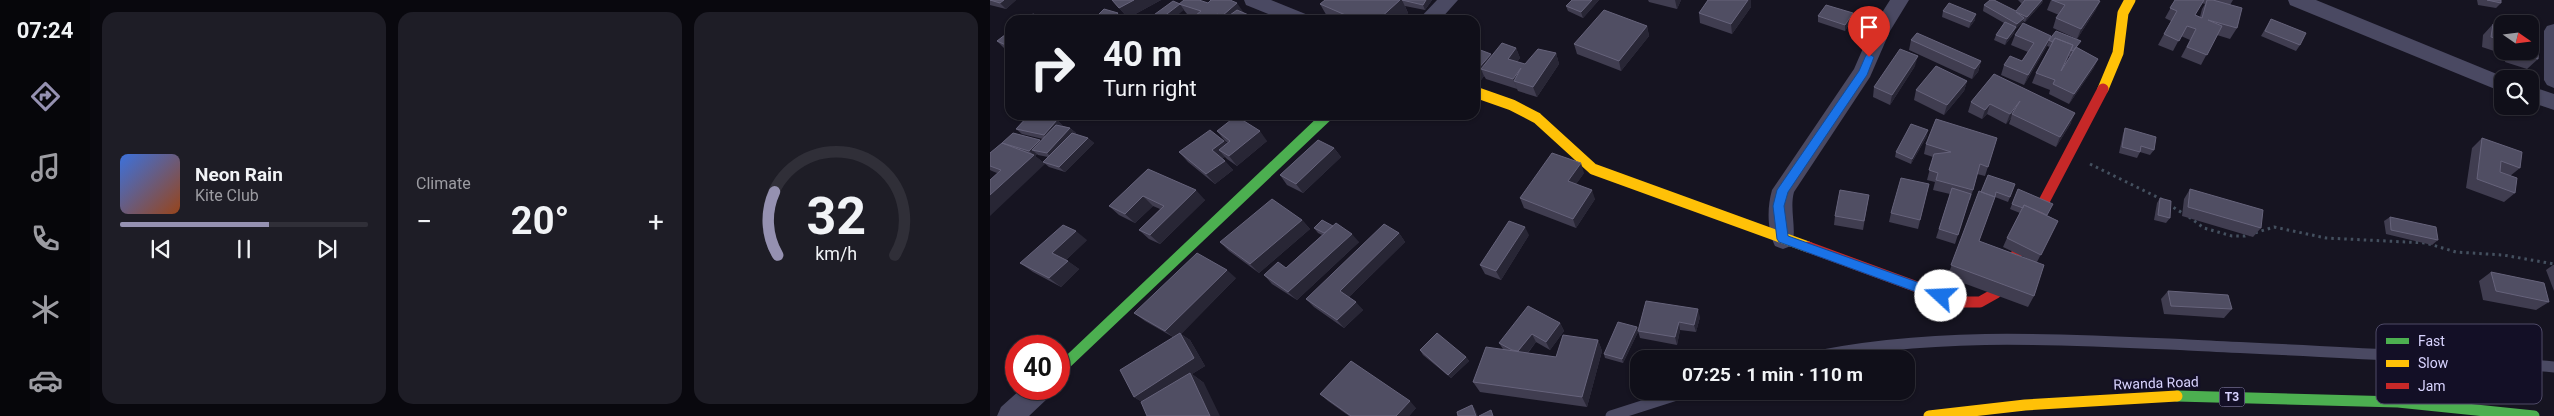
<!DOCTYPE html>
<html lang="en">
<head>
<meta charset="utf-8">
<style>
	body { margin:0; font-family:Roboto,sans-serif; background:#1e1d26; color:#f1f3f6; height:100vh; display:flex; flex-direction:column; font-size:19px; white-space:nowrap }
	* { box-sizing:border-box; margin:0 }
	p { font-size:16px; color:#9c9ca2 }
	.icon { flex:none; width:28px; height:28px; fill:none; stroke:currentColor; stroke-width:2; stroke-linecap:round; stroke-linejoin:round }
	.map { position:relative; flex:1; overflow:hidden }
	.side { display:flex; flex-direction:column; gap:12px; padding:12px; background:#09080e; width:900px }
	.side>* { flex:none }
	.hud { position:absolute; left:15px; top:15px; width:475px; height:105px; border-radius:15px; box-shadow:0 1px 4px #0004,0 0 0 1px #302f38; background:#100f19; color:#f1f3f6; overflow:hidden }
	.needle { width:32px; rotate:104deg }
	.buttons { position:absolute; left:1504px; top:15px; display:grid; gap:10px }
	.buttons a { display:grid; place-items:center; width:45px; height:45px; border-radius:10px; background:#100f19; box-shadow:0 1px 4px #0004,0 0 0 1px #302f38; font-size:25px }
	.speed { position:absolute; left:15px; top:335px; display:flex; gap:10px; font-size:25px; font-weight:700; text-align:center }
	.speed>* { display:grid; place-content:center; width:65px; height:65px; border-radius:50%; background:#100f19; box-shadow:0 1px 4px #0004,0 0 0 1px #302f38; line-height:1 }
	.speed .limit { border:8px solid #d22; background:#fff; color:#111 }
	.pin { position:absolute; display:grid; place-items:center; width:42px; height:42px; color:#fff; margin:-51px -21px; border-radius:50% 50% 50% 0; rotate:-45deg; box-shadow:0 0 5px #0007 }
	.pin .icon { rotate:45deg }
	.me { position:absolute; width:55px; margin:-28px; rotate:290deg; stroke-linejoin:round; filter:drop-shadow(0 0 4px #0008) }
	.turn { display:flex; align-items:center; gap:18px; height:105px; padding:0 15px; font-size:22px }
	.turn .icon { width:65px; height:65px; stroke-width:2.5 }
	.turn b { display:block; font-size:35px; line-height:42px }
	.big { font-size:38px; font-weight:700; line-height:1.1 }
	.side .widget { flex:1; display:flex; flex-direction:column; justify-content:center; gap:8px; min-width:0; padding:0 18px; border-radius:15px; background:#1e1d26 }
	.side .dial { align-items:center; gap:0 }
	.dial svg { height:130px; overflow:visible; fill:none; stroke:#302f38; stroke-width:7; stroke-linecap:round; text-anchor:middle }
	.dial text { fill:#f1f3f6; stroke:none }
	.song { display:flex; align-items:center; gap:15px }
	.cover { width:60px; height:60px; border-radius:8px; background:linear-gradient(135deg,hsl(220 70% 55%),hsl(20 70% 35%)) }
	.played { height:5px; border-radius:2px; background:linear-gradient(90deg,#9591b1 60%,#302f38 60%) }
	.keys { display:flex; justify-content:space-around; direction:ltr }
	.heat { display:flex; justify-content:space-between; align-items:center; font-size:28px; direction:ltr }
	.side .tiles { flex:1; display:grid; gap:12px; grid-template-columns:repeat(3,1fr) }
	.trip { position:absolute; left:640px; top:350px; width:285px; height:50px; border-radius:15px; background:#100f19; box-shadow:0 1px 4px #0004,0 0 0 1px #302f38; font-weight:700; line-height:50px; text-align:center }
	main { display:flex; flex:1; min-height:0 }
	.tabs { display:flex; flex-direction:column; width:90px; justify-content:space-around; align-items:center; background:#06060a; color:#9c9ca2 }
	.tabs .icon { width:35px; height:35px }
	.tabs .on { color:#9591b1 }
	.tabs b { font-size:22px; color:#f1f3f6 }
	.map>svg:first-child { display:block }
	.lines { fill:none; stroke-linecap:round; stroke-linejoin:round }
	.path { stroke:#44505f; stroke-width:3; stroke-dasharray:2.5 4; stroke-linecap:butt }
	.lane { stroke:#4a4962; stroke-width:11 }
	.street { fill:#4a4962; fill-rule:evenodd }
	.fast { stroke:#4caf50; stroke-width:11 }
	.slow { stroke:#ffc107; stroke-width:11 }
	.jam { stroke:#c62828; stroke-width:11 }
	.wall { fill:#403d50; fill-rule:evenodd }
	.shaded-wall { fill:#282635 }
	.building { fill:#504e63; stroke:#66637b }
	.route { fill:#1a73e8; stroke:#114b97 }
	.labels { text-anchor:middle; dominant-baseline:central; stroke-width:5; stroke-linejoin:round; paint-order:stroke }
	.shield { fill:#130f26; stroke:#9e99be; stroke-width:1 }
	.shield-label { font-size:12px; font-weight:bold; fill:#d9d4ff }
	.street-label { font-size:14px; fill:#d9d4ff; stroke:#130f26 }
	.key { fill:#130f26; stroke:#4e4a67; stroke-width:1 }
	.key-label { font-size:14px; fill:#d9d4ff }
</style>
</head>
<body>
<main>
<nav class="tabs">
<b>07:24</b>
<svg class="icon on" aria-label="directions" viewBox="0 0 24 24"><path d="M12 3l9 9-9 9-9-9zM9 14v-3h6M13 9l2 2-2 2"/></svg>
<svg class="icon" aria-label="music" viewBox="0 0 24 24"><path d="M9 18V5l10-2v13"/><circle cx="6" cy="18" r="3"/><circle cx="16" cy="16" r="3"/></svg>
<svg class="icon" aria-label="phone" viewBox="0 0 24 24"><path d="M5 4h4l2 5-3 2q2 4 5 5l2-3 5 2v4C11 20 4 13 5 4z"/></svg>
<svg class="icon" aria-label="climate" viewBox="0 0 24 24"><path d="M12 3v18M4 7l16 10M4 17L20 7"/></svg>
<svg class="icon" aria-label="car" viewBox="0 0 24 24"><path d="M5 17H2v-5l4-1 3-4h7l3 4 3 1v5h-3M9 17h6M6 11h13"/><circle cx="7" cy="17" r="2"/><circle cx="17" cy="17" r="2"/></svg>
</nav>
<section class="side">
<div class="tiles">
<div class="widget">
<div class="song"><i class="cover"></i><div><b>Neon Rain</b><p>Kite Club</p></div></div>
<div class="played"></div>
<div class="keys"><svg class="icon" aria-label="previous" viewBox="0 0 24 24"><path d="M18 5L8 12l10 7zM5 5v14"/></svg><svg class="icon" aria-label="pause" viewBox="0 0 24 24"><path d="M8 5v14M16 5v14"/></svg><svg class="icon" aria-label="next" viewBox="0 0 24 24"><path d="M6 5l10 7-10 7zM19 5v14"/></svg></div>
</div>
<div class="widget"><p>Climate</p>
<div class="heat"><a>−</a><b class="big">20°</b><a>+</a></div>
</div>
<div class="widget dial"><svg viewBox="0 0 100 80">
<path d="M14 69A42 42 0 1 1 86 69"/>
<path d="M14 69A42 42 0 0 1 12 30" stroke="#9591b1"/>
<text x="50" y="56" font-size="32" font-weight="700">32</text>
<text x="50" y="72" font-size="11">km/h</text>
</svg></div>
</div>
</section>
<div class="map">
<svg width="1564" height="416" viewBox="0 0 1564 416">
	<rect width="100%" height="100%" fill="#161421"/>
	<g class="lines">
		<path class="path" d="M1100 164 1173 200
			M1178 204 1194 214
			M1199 217 1214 228 1242 236H1255L1284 227 1336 238 1436 243 1466 252 1513 255 1564 264"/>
		<path class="lane" d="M813 359C939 331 1070 339 1198 345 1320 351 1442 356 1564 367
			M621 416 699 391"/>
		<path class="street" d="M254 0H281L318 15 321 20H293L256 5Z
			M447 0H468L450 20H428Z
			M900 0H919L900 31 880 77 804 192C799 210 808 232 801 246L793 249 785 246C777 229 777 208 782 190L864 69 881 30Z
			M1298 0H1326L1519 79H1512V91L1505 89 1300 5Z
			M1564 24V88L1557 85 1554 80V31L1557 26Z
			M1540 86 1564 94V110L1540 102Z
			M31 389H62L58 398 39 416H7L11 407Z"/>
		<path class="fast" d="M69 370 338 115
			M1187 396 1408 402 1544 416"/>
		<path class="slow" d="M1113 89 1128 53 1133 13 1140 0
			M485 92 522 105 547 118 603 169 818 247
			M939 416 1035 405 1187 396"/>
		<path class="jam" d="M818 247 968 302H990L1006 293 1113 89"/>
	</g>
	<path class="wall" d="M0 0H26L16 9 0 5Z
		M122 0H171L138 18Z
		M335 0H442L435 10 415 6 418 13 410 20H342L338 18 330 4Z
		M582 0H609L593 18 578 11 576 6Z
		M658 0H691L687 9 659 2Z
		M718 0H761V7L742 34 710 23 709 13Z
		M1028 0H1053L1052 3 1035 22 1033 21 1032 23 1025 29 1024 33 1015 45 1004 40 1006 35 1014 23 993 11 994 5 1026 11 1032 4Z
		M1061 0H1107L1110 1 1105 11 1087 39 1063 28 1066 18 1069 15 1057 10Z
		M1185 0H1243L1240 5 1247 28 1240 39 1227 35 1211 65 1191 57 1200 40 1191 36 1183 51 1168 45 1181 21 1175 18ZM1212 3 1215 4 1212 9 1210 17 1205 15Z
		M1487 0H1511V3L1506 8 1488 5Z
		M218 3 254 13 264 20H200L204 16 197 14 189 4Z
		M953 11 985 20 979 28 952 17Z
		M863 13 862 19 855 31 828 22V16Z
		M1281 19 1310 45 1306 51 1271 36Z
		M1503 24 1512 27V51H1540L1548 59 1537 69 1515 62 1516 55 1492 47 1493 35Z
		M657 26 659 36 631 71 587 54 584 44Z
		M20 31V52L17 51 7 41Z
		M1025 35 1061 36 1059 40 1088 48 1108 59 1103 69 1079 104 1059 94 1060 90 1042 83 1046 73 1060 47 1057 46 1034 85 1011 75 1014 65 1032 61 1038 52 1021 45ZM1079 56H1080L1074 66Z
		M921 40 991 61 988 72 982 79 919 50Z
		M485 48 502 56 526 48 530 58 527 62 535 64 566 53 569 64 547 97 528 91 527 89 496 79 494 76 491 80 485 77Z
		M925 66 900 105 883 97 884 87Z
		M1004 74 1081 123 1066 147 1019 124 1021 118 1016 124 997 114 992 119 978 112 981 102Z
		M977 81 974 91 954 115 924 100 926 90Z
		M39 115H69L64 120H67L73 126 80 128 86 133 85 134 98 138 104 143 75 172 59 167 53 162 58 157 48 155 47 154 45 156 55 164 7 173 2 171 0 170V153L12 143 50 140 51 141 53 139 32 134 26 129Z
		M1135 128 1164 150 1160 155 1150 152 1147 158 1129 153 1133 134Z
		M227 131 277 141 247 166 237 159 235 157 232 158 243 170 225 184 198 162 189 152 234 141 237 144 238 143 235 141Z
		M937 136 921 164 905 157 906 152Z
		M1007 138 995 176 987 174 983 190 980 200H979L965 244 946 238 960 194 943 190 945 182 937 180 943 157 934 154 936 144Z
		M1492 138 1530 168 1520 176 1525 193 1514 202 1476 188 1482 148Z
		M344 148 351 157 313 193 297 185 290 175Z
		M158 169 215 200 170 244 159 239 149 230 170 209 163 206 145 223 129 215 119 206Z
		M594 173 586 184 605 199 586 228 534 208 530 198Z
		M998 175 1020 197 1018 202 1005 197 989 241 1038 259 1013 247 1017 238 1030 213 1020 209 1022 204 1057 215 1068 221 1047 262 1044 296 1038 307 957 277Z
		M939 184 928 229 899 222 901 213Z
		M1200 189 1271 228 1263 237 1192 216 1194 199Z
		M879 195 873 230 844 225 845 216Z
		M1170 198 1180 218 1176 223 1164 220 1167 203Z
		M1400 217 1448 240 1442 245 1396 234 1394 221Z
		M312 220 320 229 269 273 239 251 230 242Z
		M324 228 369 242 307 300 282 284 274 275 296 268 332 235 328 233Z
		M409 233 415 242 359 297 373 310 354 328 324 307 316 299Z
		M539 235 511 280 495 274 490 265Z
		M97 240 76 260 89 269 71 287 43 272 30 263Z
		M1563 265H1564V291L1556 270Z
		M1501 272 1559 302 1546 310 1493 300 1489 281Z
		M246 278 191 334 200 340 215 366 202 374 214 383 152 402 144 397 183 337 155 321 144 313Z
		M1178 291 1242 309 1234 318 1174 314 1171 299Z
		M710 317 706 332 690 330 687 345 650 338 648 331Z
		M570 323 574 331 560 350 546 342 538 353 566 357 608 340 612 351 597 407 490 392 483 382 513 349 509 343Z
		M647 327 648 332 633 363 615 358 614 354Z
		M430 350 476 357 479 361 461 378 433 355Z
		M330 394 426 408 419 416H359L338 401Z"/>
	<path class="shaded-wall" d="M14 0H26L16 9 10 3Z
		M144 0H171L138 18 129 8Z
		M410 0H412L418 13 410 20H388Z
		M436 0H442L435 10 433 5Z
		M602 0H609L593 18 591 12Z
		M685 0H691L687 9Z
		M758 0H761V7L742 34 741 24Z
		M1052 0H1053L1052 3 1035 22 1037 17Z
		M1110 1 1105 11 1087 39 1091 29Z
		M247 3 254 13 235 20 232 16Z
		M190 4 194 10 181 20H169Z
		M128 13 133 19 132 20H121Z
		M863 13 862 19 855 31V25Z
		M227 14 231 20H220Z
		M986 14 985 20 979 28 981 22Z
		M261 16 264 20H256Z
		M1034 18 1032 23 1025 30 1027 24Z
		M657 26 659 36 631 71 629 61Z
		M1026 27 1024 33 1015 45 1017 39Z
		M1061 36 1057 46 1034 85 1038 75Z
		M526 48 530 58 521 69 518 59Z
		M566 53 569 64 547 97 543 87Z
		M501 54 505 64 491 69 494 76 491 80 487 70Z
		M928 56 925 66 900 105 902 95Z
		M1108 59 1103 69 1079 104 1084 94Z
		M991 61 988 72 982 79 985 69Z
		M531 68 524 81 527 89 523 79Z
		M977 81 974 91 954 115 957 105Z
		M1030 101 1022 114 1021 118 1016 124 1020 114Z
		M1000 104 997 114 992 119 995 110Z
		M1085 113 1081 123 1066 147 1070 137Z
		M58 115H69L61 124 55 118Z
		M67 120 73 126 59 140 54 135Z
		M80 128 86 133 63 159 57 153Z
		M938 130 937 136 921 164 922 159Z
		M270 131 277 141 247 166 239 156Z
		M98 138 104 143 75 172 69 167Z
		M50 140 56 145 42 150 47 154 45 156 39 151Z
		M234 141 243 151 229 150 235 157 230 160 222 150Z
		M344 148 351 157 313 193 306 184Z
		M44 155 55 164 0 216V195Z
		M235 161 243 170 225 184 216 174Z
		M591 163 594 173 582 190 578 181Z
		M206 190 215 200 170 244 160 235Z
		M602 190 605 199 586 228 583 219Z
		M153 196 163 206 145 223 135 214Z
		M312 220 320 229 269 273 260 264Z
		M535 227 539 235 511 280 506 271Z
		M86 231 97 240 74 262 62 253Z
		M409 233 415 242 357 299 350 291Z
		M362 234 369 242 307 300 298 292Z
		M78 261 89 269 71 287 59 278Z
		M237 270 246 278 191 334 200 340 215 366 202 374 214 383 230 416H220L155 404 144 397 186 339 175 331Z
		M366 302 373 310 354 328 347 320Z
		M708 309 710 317 706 332 704 325Z
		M689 322 690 330 687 345 685 337Z
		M570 323 574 331 560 350 556 342Z
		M647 327 648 332 633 363 632 359Z
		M542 334 546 342 531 361 527 353Z
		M608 340 612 351 597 407 592 397Z
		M476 357 479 361 461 378 458 375Z
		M420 401 426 408 419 416H406Z
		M482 405 485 409 488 416H486Z"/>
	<path class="building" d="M0 0H14L10 3Z
		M122 0H144L129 8Z
		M194 0H209L218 3 221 0H240L247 3 232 16 227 14 220 20H200L211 11 189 4Z
		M335 0H410L388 20H367L330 4Z
		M412 0H436L433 5Z
		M582 0H602L591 12 576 6Z
		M718 0H758L741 24 709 13Z
		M1000 0H1004L1026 11 1035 0H1052L1037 17 1026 12 1034 18 1027 24 994 5Z
		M1062 0H1107L1110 1 1091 29 1066 18 1075 5Z
		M1185 0H1214L1205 15 1212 18 1217 0H1223L1252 8 1247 28 1218 20 1232 26 1217 55 1197 47 1206 29 1197 26 1189 41 1174 34 1187 11 1180 8Z
		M1497 0H1511V3Z
		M183 1 190 4 169 20 161 17Z
		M959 3 986 14 981 22 953 11Z
		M836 5 863 13 855 25 828 16Z
		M114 9 128 13 121 20H103Z
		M247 10 261 16 256 20H233Z
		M614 10 657 26 629 61 584 44Z
		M43 14 56 20H35Z
		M187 15 197 20H180Z
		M1281 19 1316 33 1310 45 1275 31Z
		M1015 22 1026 27 1017 39 1006 35Z
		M1033 23 1061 36 1038 75 1014 65 1020 56 1032 61 1044 43 1025 35Z
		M1503 24 1512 27V40L1501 37Z
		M20 31V47L7 41Z
		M1066 31 1091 41 1083 51 1081 50 1083 45 1065 38 1062 42 1059 40Z
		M927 33 991 61 985 69 921 40Z
		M1540 36 1549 39 1548 59 1525 52V51H1540Z
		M1065 38 1083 45 1071 71 1086 47 1108 59 1084 94 1063 84 1065 80 1046 73Z
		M512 43 526 48 518 59 535 64 548 49 566 53 543 87 524 81 531 68 523 79 491 69Z
		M485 48 501 54 487 70 485 69Z
		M910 49 928 56 902 95 884 87Z
		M946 66 977 81 957 105 926 90Z
		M1004 74 1085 113 1070 137 1022 114 1030 101 1020 114 1000 104 995 110 981 102Z
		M39 115H58L55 118 67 120 54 135 26 129Z
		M246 116 270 131 239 156 229 150 240 141 227 131Z
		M946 119 1007 138 998 167 990 164 983 190 946 180 948 173 939 170 944 154 961 152 936 144Z
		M921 124 938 130 922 159 906 152Z
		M66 125 80 128 57 153 42 150Z
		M1135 128 1166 137 1164 150 1151 146 1150 152 1132 147Z
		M220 130 234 141 222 150 235 161 216 174 189 152Z
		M23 133 50 140 39 151 12 143Z
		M82 133 98 138 69 167 53 162Z
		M1492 138 1532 152 1530 168 1511 161 1510 172 1527 178 1525 193 1487 179Z
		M328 140 344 148 306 184 290 175Z
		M12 143 44 155 0 195V180L11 170 0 166V153Z
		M562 153 591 163 578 181 602 190 583 219 530 198Z
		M158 169 206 190 160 235 149 230 174 206 153 196 135 214 119 206Z
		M998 175 1025 184 1020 197 1006 192 1005 197 991 192Z
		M911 178 939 184 930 220 901 213Z
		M962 188 981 194 968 235 949 229Z
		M1028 189 1063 204 1057 215 1034 205 1033 208 1022 204Z
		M1200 189 1273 210 1271 228 1198 207Z
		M850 190 879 195 874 221 845 216Z
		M989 191 1005 197 989 241 1054 265 1044 296 961 265Z
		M1170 198 1181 201 1180 218 1168 215Z
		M282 199 312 220 260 264 230 242Z
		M1034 205 1068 221 1051 255 1017 238Z
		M1400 217 1446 227 1448 240 1401 230Z
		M332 220 343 226 334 233 324 228Z
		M519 221 535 227 506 271 490 265Z
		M346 223 362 234 298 292 274 275 288 262 296 268Z
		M394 224 409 233 350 291 366 302 347 320 316 299Z
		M73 225 86 231 62 253 78 261 59 278 30 263Z
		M207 253 237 270 175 331 144 313Z
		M1501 272 1554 283 1559 302 1506 291Z
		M1178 291 1238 295 1242 309 1181 306Z
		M656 301 708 309 704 325 689 322 685 337 648 331Z
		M538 306 570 323 556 342 542 334 528 351 522 350 509 343Z
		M628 322 647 327 632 359 614 354Z
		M190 333 204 358 144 397 130 370Z
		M447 333 476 357 458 375 430 350Z
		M573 335 608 340 592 397 483 382 496 347 566 357Z
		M361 361 420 401 406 416H361L330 394Z
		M200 373 220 416H157L151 402Z
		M482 405 486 416H468L467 412Z
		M501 410 503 416H489Z"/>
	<path class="route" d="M879 54 884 57 877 75 798 192 794 206 798 236 955 292 957 296 951 301 789 242 787 239 783 206 787 190 869 71 876 55Z"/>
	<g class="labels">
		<rect class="shield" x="1229.5" y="387.5" width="25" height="19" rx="4"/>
		<g class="shield-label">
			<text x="1242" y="397">T3</text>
		</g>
		<g class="street-label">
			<text transform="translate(1166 383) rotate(-2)">Rwanda Road</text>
		</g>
	</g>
	<rect x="1386" y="324" width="166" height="80" rx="8" class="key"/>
	<rect x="1396" y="338" width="23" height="6" fill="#4caf50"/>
	<rect x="1396" y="360" width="23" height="7" fill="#ffc107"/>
	<rect x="1396" y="383" width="23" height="6" fill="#c62828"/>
	<g class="key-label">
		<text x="1428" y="346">Fast</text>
		<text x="1428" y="368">Slow</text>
		<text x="1428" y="391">Jam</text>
	</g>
</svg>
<div class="buttons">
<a><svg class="needle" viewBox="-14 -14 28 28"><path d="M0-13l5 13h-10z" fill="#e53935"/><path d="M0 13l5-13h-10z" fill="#9c9ca2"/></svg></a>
<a><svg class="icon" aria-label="search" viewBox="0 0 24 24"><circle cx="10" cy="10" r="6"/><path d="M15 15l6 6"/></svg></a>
</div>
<div class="speed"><div class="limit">40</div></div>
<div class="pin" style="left:879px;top:57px;background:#d93025"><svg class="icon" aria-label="arrive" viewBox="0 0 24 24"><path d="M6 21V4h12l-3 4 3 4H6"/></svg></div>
<svg class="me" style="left:951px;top:296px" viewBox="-20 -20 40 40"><circle r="19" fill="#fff"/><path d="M0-13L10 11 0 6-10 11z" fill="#1a73e8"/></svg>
<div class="trip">07:25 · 1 min · 110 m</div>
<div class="hud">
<div class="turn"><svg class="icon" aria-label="right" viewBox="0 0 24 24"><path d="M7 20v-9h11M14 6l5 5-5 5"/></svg><div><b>40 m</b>Turn right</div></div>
</div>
</div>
</main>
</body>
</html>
